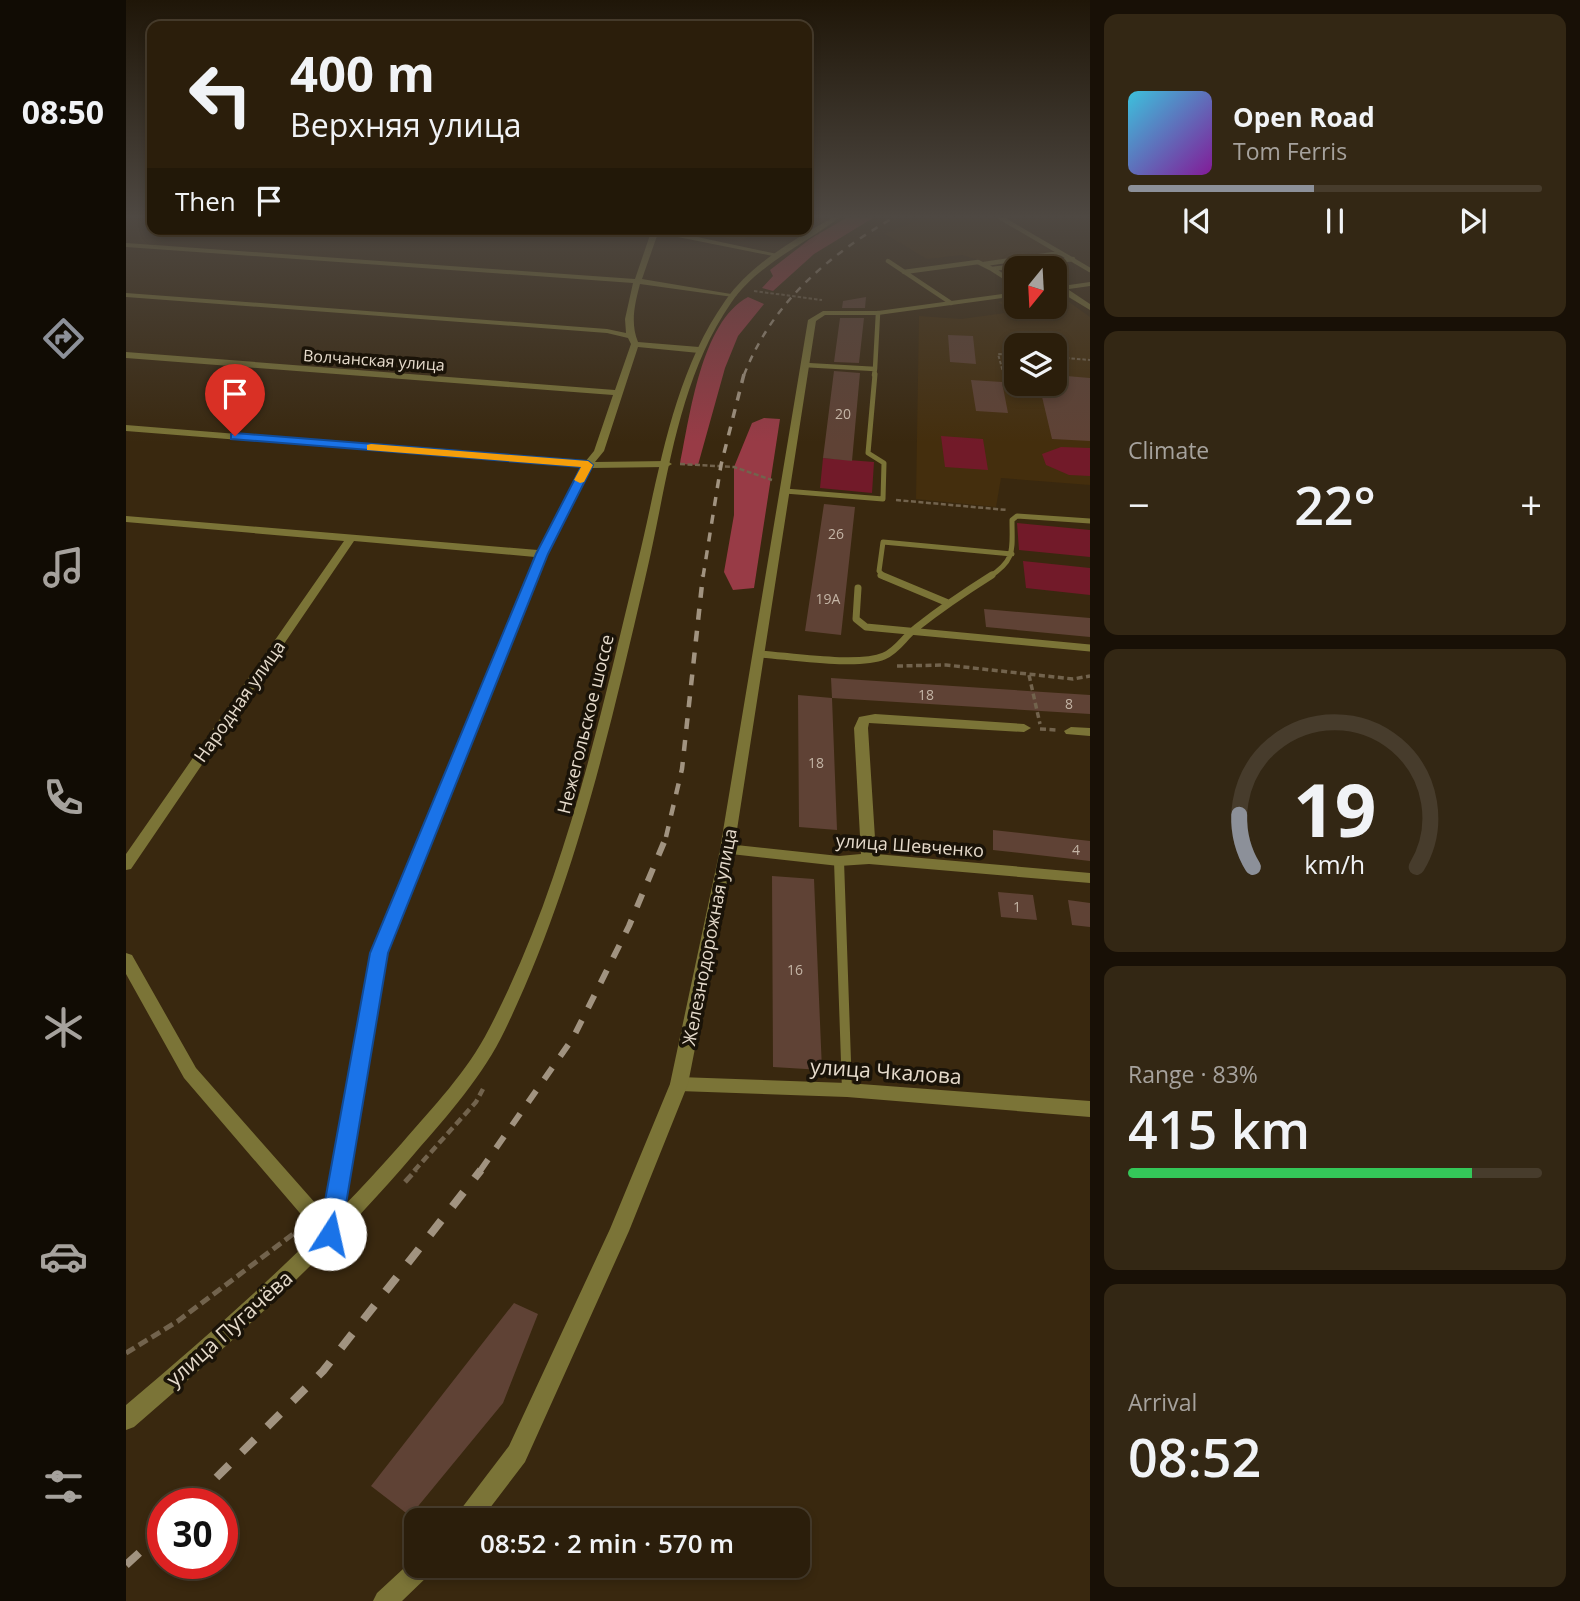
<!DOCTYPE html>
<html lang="en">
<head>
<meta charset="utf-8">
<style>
	body { margin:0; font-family:"Open Sans",sans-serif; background:#332714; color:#f1f3f6; height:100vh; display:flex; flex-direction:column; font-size:26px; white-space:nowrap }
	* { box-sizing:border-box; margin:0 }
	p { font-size:23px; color:#a6a29d }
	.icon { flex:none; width:38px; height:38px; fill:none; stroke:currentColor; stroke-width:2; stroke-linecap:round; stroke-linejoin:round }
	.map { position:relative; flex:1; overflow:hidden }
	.details { display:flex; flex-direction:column; gap:14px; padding:14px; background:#181006; width:490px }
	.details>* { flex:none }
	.top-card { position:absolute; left:21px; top:21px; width:665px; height:214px; border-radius:14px; box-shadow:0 4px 10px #0003,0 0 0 2px #473c2c; background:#2b1e0b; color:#f1f3f6; overflow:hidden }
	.needle { width:46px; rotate:198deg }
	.tools { position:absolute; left:878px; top:256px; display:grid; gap:14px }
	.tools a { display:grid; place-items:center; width:63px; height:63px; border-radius:14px; background:#2b1e0b; box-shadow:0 4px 10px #0003,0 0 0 2px #473c2c; font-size:35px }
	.speed { position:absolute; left:21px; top:1488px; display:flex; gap:14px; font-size:35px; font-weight:700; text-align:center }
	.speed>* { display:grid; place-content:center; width:91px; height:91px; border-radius:50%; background:#2b1e0b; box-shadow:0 4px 10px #0003,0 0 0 2px #473c2c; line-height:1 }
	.speed .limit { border:10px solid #d22; background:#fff; color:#111 }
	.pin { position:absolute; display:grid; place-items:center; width:60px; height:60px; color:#fff; margin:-72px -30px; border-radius:50% 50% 50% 0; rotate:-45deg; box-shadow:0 0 7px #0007 }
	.pin .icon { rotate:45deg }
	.me { position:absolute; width:77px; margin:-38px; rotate:10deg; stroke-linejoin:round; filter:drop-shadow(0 0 5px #0008) }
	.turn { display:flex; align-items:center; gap:24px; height:147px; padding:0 28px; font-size:32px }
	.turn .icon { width:91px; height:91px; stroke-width:2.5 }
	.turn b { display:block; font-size:49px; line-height:60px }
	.then { display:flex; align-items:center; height:66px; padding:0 28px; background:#0003; gap:14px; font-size:26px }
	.big { font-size:52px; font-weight:600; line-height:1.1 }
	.details .widget { flex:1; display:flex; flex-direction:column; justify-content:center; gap:10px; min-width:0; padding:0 24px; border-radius:14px; background:#332714 }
	.details .dial { align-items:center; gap:0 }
	.dial svg { height:182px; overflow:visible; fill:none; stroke:#473c2c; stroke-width:7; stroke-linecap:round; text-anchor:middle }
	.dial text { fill:#f1f3f6; stroke:none }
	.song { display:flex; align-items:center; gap:21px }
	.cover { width:84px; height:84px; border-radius:10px; background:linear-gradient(135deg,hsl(190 70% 55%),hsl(290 70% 35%)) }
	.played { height:7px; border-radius:4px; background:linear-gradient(90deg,#8c9099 45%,#473c2c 45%) }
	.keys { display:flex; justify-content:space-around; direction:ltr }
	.heat { display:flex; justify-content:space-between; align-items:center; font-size:38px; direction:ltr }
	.charge { height:10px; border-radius:5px; background:linear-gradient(90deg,#34c759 83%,#473c2c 0) }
	.trip { position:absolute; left:278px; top:1508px; width:406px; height:70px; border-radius:14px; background:#2b1e0b; box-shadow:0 4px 10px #0003,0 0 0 2px #473c2c; font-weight:600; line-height:70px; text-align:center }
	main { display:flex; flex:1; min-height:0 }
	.menu { display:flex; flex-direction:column; width:126px; justify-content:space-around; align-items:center; background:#110c04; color:#a6a29d }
	.menu .icon { width:49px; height:49px }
	.menu .current { color:#8c9099 }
	.menu b { font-size:32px; color:#f1f3f6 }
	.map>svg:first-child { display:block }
	.built { fill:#442e0d; fill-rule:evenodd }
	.green { fill:#721a29 }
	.forest { fill:#983b46 }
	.building { fill:#5f4235 }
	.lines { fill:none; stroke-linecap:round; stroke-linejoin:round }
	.path-far4 { stroke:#72634d; stroke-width:2; stroke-dasharray:3.5 2; stroke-linecap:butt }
	.path-far3 { stroke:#72634d; stroke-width:2.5; stroke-dasharray:5 2.5; stroke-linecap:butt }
	.path-far2 { stroke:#72634d; stroke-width:3.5; stroke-dasharray:6 3.5; stroke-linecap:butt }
	.path-far1 { stroke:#72634d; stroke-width:4.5; stroke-dasharray:8 4.5; stroke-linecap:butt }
	.path { stroke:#72634d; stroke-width:5; stroke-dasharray:10 5; stroke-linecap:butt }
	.service-far3 { stroke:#7b7437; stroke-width:4.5 }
	.service-far2 { stroke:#7b7437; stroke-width:5 }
	.service-far1 { stroke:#7b7437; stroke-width:7 }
	.service { stroke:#7b7437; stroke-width:10 }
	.minor { fill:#7b7437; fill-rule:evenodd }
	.tertiary { fill:#7b7437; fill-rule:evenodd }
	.rail-far4 { stroke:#a19380; stroke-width:2.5; stroke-dasharray:7 7; stroke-linecap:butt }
	.rail-far3 { stroke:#a19380; stroke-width:3.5; stroke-dasharray:9 9; stroke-linecap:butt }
	.rail-far2 { stroke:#a19380; stroke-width:4.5; stroke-dasharray:11 11; stroke-linecap:butt }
	.rail-far1 { stroke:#a19380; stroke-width:6; stroke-dasharray:14 14; stroke-linecap:butt }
	.rail { stroke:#a19380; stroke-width:8; stroke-dasharray:18 18; stroke-linecap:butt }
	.route { fill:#1a73e8; stroke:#114b97; stroke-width:2 }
	.slow { fill:#f59e0b }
	.labels { text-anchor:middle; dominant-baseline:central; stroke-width:7; stroke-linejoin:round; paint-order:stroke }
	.number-label { font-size:14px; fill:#c4b5a6 }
	.far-street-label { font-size:16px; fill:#e6dbcc; stroke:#1a1308 }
	.street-label { font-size:18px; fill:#e6dbcc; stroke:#1a1308 }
	.near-street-label { font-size:21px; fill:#e6dbcc; stroke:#1a1308 }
</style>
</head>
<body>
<main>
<nav class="menu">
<b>08:50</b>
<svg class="icon current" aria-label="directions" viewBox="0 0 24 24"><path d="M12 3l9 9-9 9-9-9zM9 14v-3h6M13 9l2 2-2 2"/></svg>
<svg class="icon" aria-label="music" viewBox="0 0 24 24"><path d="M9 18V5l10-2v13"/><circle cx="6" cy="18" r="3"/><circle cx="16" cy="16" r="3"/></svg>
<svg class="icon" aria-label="phone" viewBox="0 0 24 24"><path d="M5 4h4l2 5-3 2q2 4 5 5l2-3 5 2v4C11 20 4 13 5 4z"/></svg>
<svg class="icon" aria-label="climate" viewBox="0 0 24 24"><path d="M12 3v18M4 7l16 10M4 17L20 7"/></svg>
<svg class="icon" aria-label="car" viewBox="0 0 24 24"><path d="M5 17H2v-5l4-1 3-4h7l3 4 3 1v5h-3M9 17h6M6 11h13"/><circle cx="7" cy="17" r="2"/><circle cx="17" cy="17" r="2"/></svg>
<svg class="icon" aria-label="filters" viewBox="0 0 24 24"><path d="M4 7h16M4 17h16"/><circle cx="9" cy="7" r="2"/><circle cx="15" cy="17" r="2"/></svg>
</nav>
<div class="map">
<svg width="964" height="1601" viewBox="0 0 964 1601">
	<rect width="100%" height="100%" fill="#39280f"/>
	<path class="built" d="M797 218H871L930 252 859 262 836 255 801 259 759 234Z
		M549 229H633L616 241Z
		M932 294 964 317V485L875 478 870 507 790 499 793 316 835 319 887 312 872 302 891 299V306H929ZM891 345H929V383H891Z"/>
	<path class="green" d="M815 436 857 439 862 470 819 467Z
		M935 447 964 448V476L943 475 920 465 916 454Z
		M697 458 748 462 746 493 694 488Z
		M891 523 964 530V557L893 550Z
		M897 561 964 568V595L900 588Z"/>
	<path class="forest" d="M720 218H747L688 254 647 291 636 288 647 276 644 270 684 239Z
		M622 297 638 304 612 336 599 368 572 465 554 464C564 416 575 322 622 297Z
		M638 418 654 419 628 588 607 590 598 572 608 515V467L626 423Z"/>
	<path class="building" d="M740 297 739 308H716L717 301Z
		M714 318H738L733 363 708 362Z
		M822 335 847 336 850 364 824 362Z
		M708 371 734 373 726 461 697 458Z
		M929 375 964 378V441L926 439 913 384 929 383Z
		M845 380 876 382 882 413 850 411Z
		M698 504 729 507 715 635 679 631Z
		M858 609 964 618V637L860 627Z
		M705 678 964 695V714L706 698Z
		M672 695 706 698 711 830 673 827Z
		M867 830 964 841V861L867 850Z
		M646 876 688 879 696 1070 647 1067Z
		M872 892 907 895 911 920 875 917Z
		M942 900 964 903V927L946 925Z
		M388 1303 412 1314 377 1403 284 1516 245 1486Z"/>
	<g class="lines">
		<path class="path-far4" d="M628 291 696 300
			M882 338 903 339 904 345
			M929 357 964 360
			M885 375 877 372 872 354 891 355"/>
		<path class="path-far3" d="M881 374 891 378
			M554 464 608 467 646 480
			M770 500 881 510"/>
		<path class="path-far2" d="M771 666 820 665 947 679 964 676
			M903 675 914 724
			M914 729 931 730"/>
		<path class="path-far1" d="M288 1171 350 1102 357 1089"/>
		<path class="path" d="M279 1182 290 1170
			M0 1353 52 1321 175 1228"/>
		<path class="service-far3" d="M875 218 964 270
			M762 261 825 303
			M858 264 935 253
			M778 272 852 262 866 269
			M891 285 866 269 947 259
			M679 365 749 369 748 375
			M749 369 752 313"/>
		<path class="service-far2" d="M659 491 757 499 758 463 742 453 749 374
			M758 577 753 571 757 542 886 554
			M863 577C890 560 886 550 886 520L891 516 964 521"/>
		<path class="service-far1" d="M755 575 822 603
			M732 588 730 619 740 627 964 648
			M634 654C664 656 732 667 758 656 772 650 778 637 790 628 814 609 839 592 866 575"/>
		<path class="service" d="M713 861 721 1090"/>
		<path class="minor" d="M519 229H534L656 255 652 257 532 233 516 279 611 295 607 297 514 284C509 303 504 323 512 342L573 347 577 350 573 353 512 347 478 451 469 462 541 461 546 464 541 467 465 468 421 554 261 953 214 1234 211 1240 204 1243 197 1240 58 1078 0 974V953L6 955 70 1068 198 1213 245 953 409 557 228 541 5 869 0 870V854L218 541 0 522V516L412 550 456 467 0 431V425L459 462 468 451 487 395 0 358V352L489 390 505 344 502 338 481 333 0 297V293L481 329 500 333 499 319 507 283 0 247V243L509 279 525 232Z
			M931 286H937L964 304V310L931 290Z
			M749 714 898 724 905 728 898 732 743 723 742 728 750 854 964 873V883L743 864 713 866 596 853 594 849 596 845 601 844 713 856 735 854 728 728 733 717Z
			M945 727 964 728V736L940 734 938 731Z
			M553 1077 721 1083 964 1101V1117L721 1097 553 1091 547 1089 544 1084 547 1079Z"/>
		<path class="tertiary" d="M706 218H713C677 245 632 264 605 303 550 383 541 487 519 579 483 733 448 887 379 1030 357 1076 322 1115 289 1153 204 1253 108 1341 8 1427L0 1430V1405C97 1323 192 1239 276 1143 307 1107 341 1072 363 1029 438 885 473 722 511 565 533 476 545 378 599 301 625 264 667 240 706 218Z
			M964 282V286L929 291V287Z
			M891 292V296L752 315H699L690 321 608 849 562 1084 503 1231 399 1462 354 1521H329L332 1513 383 1446 484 1229 544 1084 594 849 682 320 697 311H752Z
			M290 1557V1566H308L304 1574 276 1601H247L251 1593Z"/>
		<path class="rail-far4" d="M618 375C646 303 701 256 767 218"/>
		<path class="rail-far3" d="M577 577 595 465 618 374"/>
		<path class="rail-far2" d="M540 837 556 769 577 575"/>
		<path class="rail-far1" d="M354 1171 447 1038 503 926 541 835"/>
		<path class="rail" d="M65 1503 197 1371 355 1170
			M0 1565 37 1531"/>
	</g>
	<linearGradient id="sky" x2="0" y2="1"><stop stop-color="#1f1608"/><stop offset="0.49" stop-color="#4e4842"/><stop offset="1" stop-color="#4e4842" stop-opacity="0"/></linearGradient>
	<rect width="964" height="442" fill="url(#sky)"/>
	<path class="route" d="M109 433 462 461 467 465 422 554 262 953 215 1234 212 1242 204 1245 196 1242 193 1234 244 953 410 554 455 467 105 439V434Z"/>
	<path class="slow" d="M245 444 462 461 467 465 458 482 454 483 448 480 455 467 241 450V445Z"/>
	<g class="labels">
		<g class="number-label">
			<text x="717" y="413">20</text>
			<text x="710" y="533">26</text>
			<text x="702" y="598">19А</text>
			<text x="800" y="694">18</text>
			<text x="943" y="703">8</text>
			<text x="690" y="762">18</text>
			<text x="950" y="849">4</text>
			<text x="891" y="906">1</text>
			<text x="669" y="969">16</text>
		</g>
		<g class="far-street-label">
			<text transform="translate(248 360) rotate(4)">Волчанская улица</text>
		</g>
		<g class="street-label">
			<text transform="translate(113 701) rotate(-55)">Народная улица</text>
			<text transform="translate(459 724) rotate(-76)">Нежегольское шоссе</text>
			<text transform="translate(784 845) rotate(4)">улица Шевченко</text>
			<text transform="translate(583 937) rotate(-79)">Железнодорожная улица</text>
		</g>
		<g class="near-street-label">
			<text transform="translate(760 1071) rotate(4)">улица Чкалова</text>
			<text transform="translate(103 1328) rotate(-42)">улица Пугачёва</text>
		</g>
	</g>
</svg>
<div class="tools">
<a><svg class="needle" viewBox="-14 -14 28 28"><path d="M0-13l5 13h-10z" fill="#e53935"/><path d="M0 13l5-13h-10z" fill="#a6a29d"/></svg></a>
<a><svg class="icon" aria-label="layers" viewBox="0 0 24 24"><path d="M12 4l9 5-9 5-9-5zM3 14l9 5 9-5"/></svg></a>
</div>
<div class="speed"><div class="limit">30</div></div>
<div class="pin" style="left:109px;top:436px;background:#d93025"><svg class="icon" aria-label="arrive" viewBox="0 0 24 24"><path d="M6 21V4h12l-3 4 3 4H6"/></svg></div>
<svg class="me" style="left:204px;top:1234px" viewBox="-20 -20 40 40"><circle r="19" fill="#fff"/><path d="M0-13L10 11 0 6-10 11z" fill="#1a73e8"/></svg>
<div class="trip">08:52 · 2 min · 570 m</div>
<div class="top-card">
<div class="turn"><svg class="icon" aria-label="left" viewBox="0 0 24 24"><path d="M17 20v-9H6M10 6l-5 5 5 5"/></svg><div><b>400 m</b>Верхняя улица</div></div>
<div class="then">Then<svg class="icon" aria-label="arrive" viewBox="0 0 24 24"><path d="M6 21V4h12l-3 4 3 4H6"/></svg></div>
</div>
</div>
<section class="details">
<div class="widget">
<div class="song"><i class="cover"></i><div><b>Open Road</b><p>Tom Ferris</p></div></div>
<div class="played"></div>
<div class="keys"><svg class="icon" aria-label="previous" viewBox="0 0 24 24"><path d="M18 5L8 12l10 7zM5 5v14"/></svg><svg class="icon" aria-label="pause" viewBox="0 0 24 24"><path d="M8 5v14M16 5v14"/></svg><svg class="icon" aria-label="next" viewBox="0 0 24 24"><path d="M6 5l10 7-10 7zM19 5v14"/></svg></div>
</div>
<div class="widget"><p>Climate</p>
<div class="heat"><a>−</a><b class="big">22°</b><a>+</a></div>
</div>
<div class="widget dial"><svg viewBox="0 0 100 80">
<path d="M14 69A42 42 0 1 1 86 69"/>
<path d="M14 69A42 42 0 0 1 8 46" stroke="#8c9099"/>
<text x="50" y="56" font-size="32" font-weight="700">19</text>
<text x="50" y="72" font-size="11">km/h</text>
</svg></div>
<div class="widget"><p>Range · 83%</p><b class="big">415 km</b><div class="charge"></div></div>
<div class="widget"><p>Arrival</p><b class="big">08:52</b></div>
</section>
</main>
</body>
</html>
